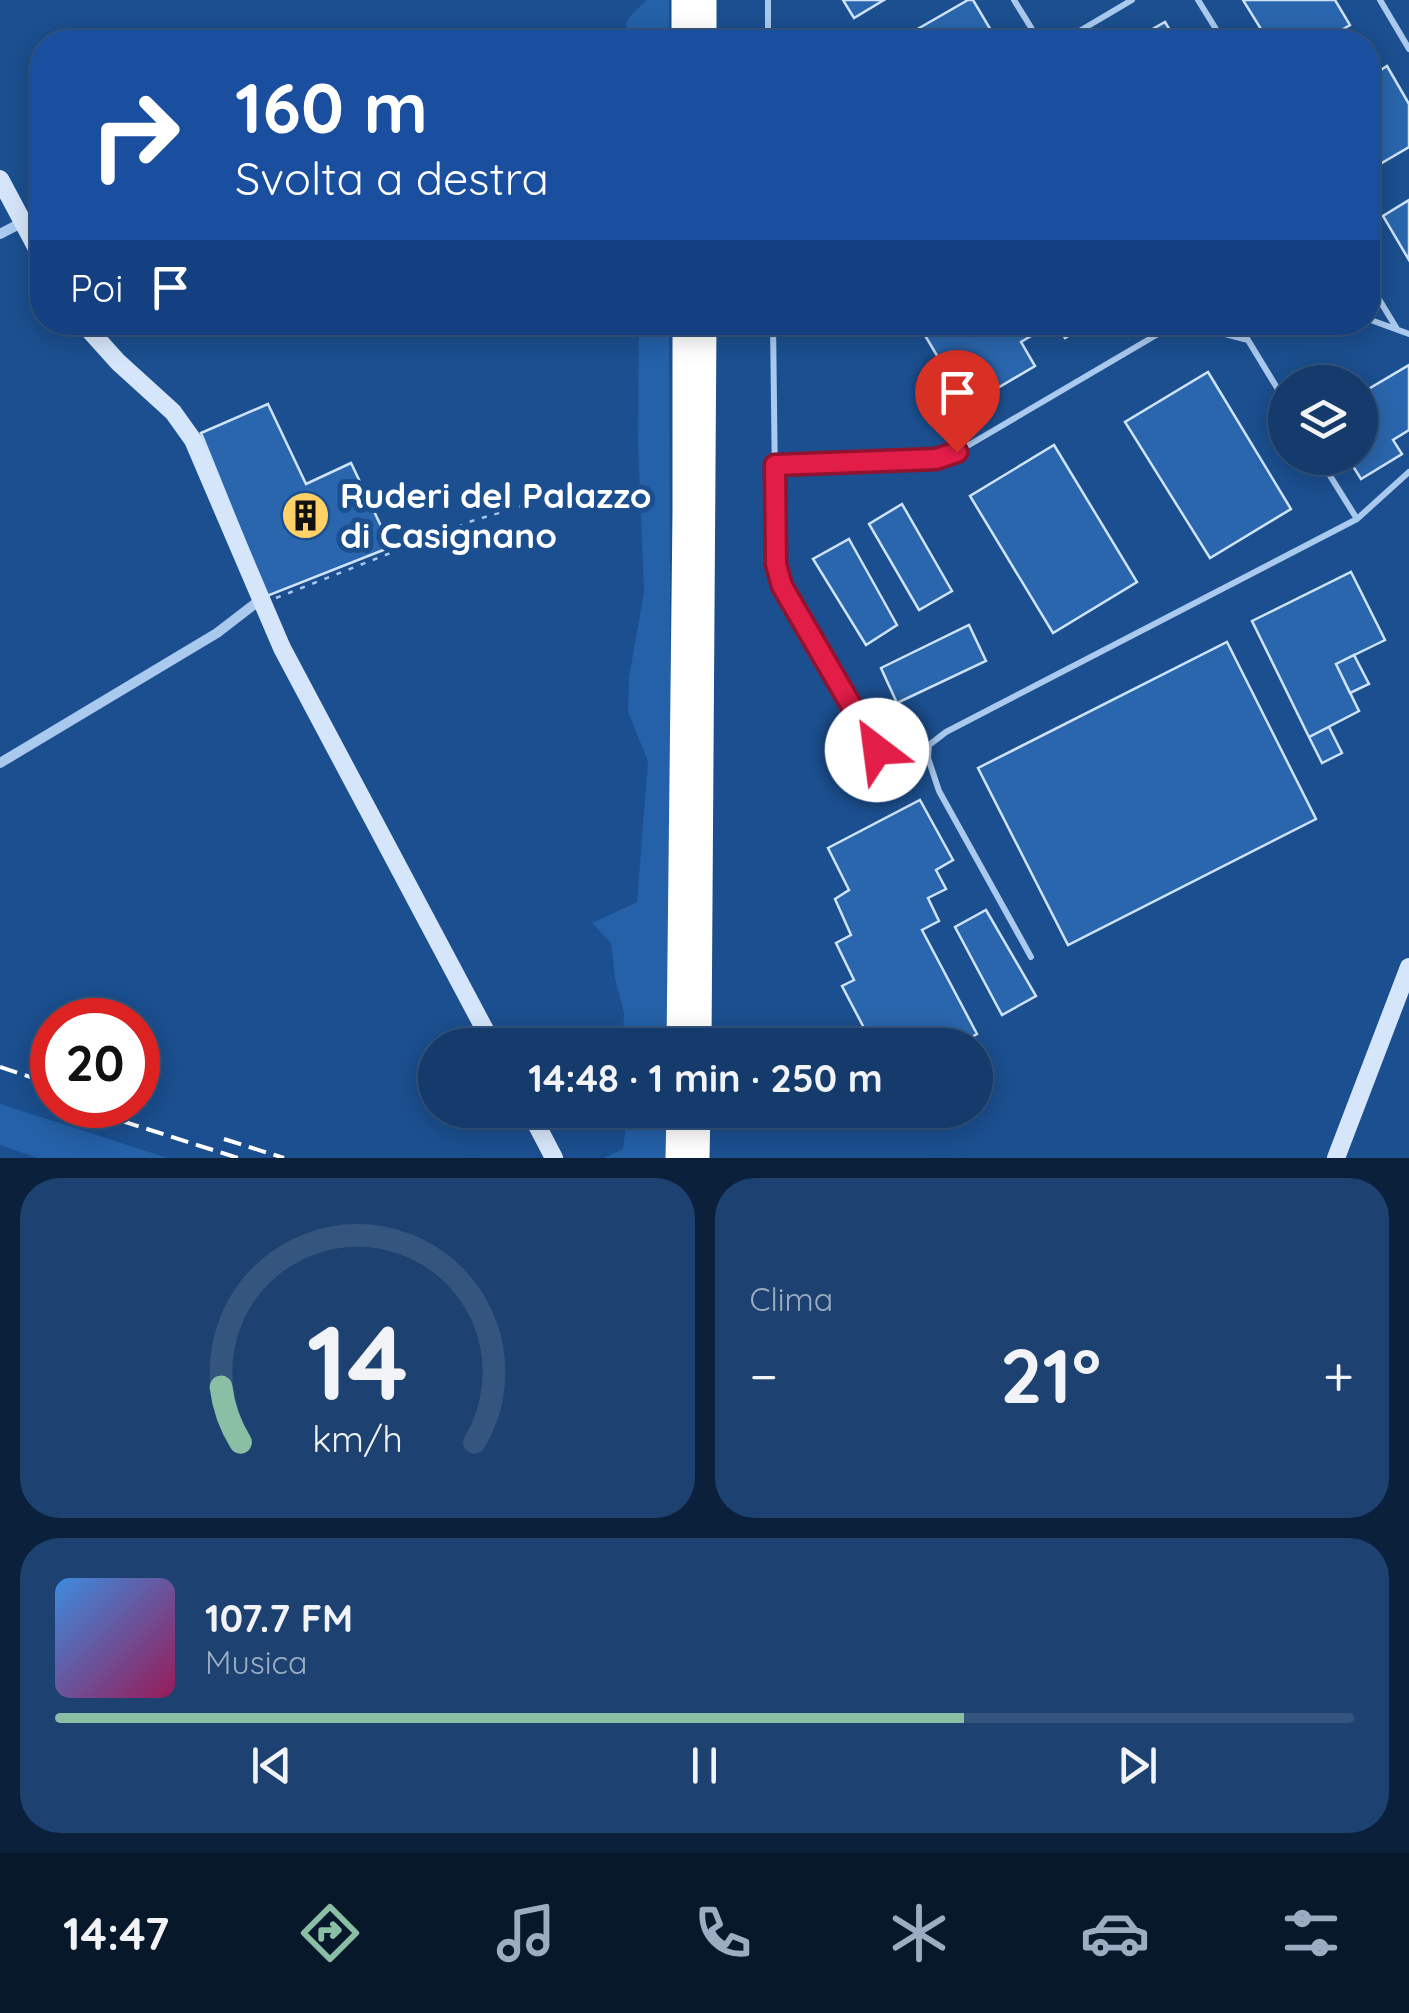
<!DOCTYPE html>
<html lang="it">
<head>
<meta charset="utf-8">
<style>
	body { margin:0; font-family:Quicksand,sans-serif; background:#1d4271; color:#f1f3f6; height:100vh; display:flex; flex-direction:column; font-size:38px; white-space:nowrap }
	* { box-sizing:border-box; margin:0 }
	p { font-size:32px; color:#9dadc1 }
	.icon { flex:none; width:55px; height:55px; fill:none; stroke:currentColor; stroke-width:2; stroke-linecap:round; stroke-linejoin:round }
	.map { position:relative; height:1158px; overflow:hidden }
	.sheet { display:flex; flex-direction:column; gap:20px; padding:20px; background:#0b203b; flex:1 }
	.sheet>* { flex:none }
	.top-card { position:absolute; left:30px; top:30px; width:1350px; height:305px; border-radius:40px; box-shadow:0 5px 25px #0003,0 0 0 2px #33557e; background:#1a4fa0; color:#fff; overflow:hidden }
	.buttons { position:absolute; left:1268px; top:365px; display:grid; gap:20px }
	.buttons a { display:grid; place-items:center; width:110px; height:110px; border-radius:50%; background:#143b6b; box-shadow:0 5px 25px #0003,0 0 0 2px #33557e; font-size:50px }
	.speed { position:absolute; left:30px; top:998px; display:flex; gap:20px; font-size:50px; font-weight:700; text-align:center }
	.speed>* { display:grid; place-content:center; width:130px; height:130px; border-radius:50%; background:#143b6b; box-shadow:0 5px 25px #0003,0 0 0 2px #33557e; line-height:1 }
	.speed .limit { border:15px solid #d22; background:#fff; color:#111 }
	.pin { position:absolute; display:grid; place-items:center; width:85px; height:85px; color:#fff; margin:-102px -42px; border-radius:50% 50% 50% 0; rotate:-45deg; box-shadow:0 0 10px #0007 }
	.pin .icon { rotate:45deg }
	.me { position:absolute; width:110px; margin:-55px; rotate:330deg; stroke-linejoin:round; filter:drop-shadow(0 0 8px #0008) }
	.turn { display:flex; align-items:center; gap:35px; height:210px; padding:0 40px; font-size:45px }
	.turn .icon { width:130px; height:130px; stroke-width:2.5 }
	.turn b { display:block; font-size:70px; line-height:85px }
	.then { display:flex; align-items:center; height:95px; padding:0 40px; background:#0003; gap:20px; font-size:38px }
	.big { font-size:75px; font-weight:800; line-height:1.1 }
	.sheet .tile { flex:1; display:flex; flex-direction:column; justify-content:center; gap:15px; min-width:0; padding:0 35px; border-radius:40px; background:#1d4271 }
	.sheet .dial { align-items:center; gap:0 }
	.dial svg { height:260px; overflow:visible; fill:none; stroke:#33557e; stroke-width:7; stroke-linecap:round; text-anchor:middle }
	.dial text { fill:#f1f3f6; stroke:none }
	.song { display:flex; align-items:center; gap:30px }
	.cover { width:120px; height:120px; border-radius:15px; background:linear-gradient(135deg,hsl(210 70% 55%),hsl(330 70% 35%)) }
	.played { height:10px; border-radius:5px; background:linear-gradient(90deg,#8abfa5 70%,#33557e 70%) }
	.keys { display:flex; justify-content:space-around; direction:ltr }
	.heat { display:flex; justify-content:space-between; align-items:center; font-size:55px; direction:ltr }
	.sheet .tiles { flex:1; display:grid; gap:20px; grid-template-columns:1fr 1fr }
	.tile:last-child { grid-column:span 2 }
	.trip { position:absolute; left:418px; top:1028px; width:575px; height:100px; border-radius:50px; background:#143b6b; box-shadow:0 5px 25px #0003,0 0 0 2px #33557e; font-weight:800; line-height:100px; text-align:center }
	.tabs { display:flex; height:160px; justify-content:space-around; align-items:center; background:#08182b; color:#9dadc1 }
	.tabs .icon { width:70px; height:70px }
	.tabs .current { color:#8abfa5 }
	.tabs b { font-size:45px; color:#f1f3f6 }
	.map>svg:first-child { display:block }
	.green { fill:#2461a8 }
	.building { fill:#2a66ad; stroke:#cfe3fa; stroke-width:2.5 }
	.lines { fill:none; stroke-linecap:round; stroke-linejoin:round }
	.path { stroke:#a9c9ee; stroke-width:2.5; stroke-dasharray:5 8; stroke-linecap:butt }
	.lane { stroke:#a9c9ee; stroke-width:6 }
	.street { stroke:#a9c9ee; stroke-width:10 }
	.secondary { stroke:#d6e6fa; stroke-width:18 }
	.highway { stroke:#fff; stroke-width:25 }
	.rail { stroke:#fff; stroke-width:4; stroke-dasharray:18 8; stroke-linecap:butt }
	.route-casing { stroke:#92132f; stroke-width:25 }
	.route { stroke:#e11d48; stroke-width:18 }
	.labels { text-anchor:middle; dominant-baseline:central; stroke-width:10; stroke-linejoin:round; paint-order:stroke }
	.poi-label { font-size:35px; font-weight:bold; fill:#fff; stroke:#1b4f8f; text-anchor:start }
</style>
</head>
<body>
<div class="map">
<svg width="1409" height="1158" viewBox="0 0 1409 1158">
	<rect width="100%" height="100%" fill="#1b4f8f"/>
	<path class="green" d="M647 0H669V42H631C619 20 632 15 647 0Z
		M639 323H669L672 1045H623L624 1013 615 978 611 943 592 923 637 902 648 761 628 712 629 677 644 592 638 442Z
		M0 1104 168 1158H38L0 1145Z
		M628 1110H672L669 1158H604L623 1149Z"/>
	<path class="building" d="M843 0H884L854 18Z
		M968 0H973L998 42H895Z
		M1243 0H1335L1350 25 1321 42H1269Z
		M1165 22 1177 42H1130Z
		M1387 66 1409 104V147L1368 171V78Z
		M1409 200V260L1383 216Z
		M917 322H1030L1036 333 1021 342 1035 366 967 406Z
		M1055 322H1091L1065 338Z
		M1409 365V430L1393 440 1402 454 1361 479 1348 458H1360V394Z
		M1208 372 1291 509 1210 558 1125 422Z
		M268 404 306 484 351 463 391 547 267 596 201 433Z
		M1054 445 1137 582 1053 633 970 496Z
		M902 504 952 591 919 610 869 524Z
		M849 539 897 625 866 645 813 559Z
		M1351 572 1385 640 1336 664 1359 711 1309 737 1252 621Z
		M969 625 986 661 897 703 881 668Z
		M1227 642 1316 819 1068 945 978 768Z
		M1354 655 1369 684 1350 693 1336 664Z
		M1329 727 1342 753 1322 763 1309 737Z
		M920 800 953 860 936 870 946 889 928 898 939 921 922 930 977 1034 957 1045H873L842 986 854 980 836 943 851 935 835 899 849 890 828 848Z
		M986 910 1036 996 1002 1015 955 927Z"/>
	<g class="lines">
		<path class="path" d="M276 598 472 521 528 504"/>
		<path class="lane" d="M768 0V42
			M1014 0 1040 42
			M1198 0 1224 42
			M1380 0 1409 49
			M1061 42 1132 0
			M1368 281 1397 329
			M1368 319 1409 334
			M773 322 776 564 782 586 877 750 890 756 928 758
			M1237 322 1285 401
			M1319 458 1357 519
			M775 465 937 459 957 452 1175 324H1187L1248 340
			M1031 957 939 791 928 758 929 745 946 732 1357 519 1409 472"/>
		<path class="street" d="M0 234 23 222
			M1175 324 1176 322
			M0 763 217 633 260 600"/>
		<path class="secondary" d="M0 179 42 258
			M82 322 118 362 173 412 193 440 282 648 493 1045
			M529 1110 554 1158
			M1336 1158 1409 967"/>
		<path class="highway" d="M684 0V42
			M704 0V42
			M679 1045 685 511V322
			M699 1045 704 322
			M678 1158 679 1110
			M697 1158 698 1110"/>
		<path class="rail" d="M0 1067 52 1084
			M72 1105 238 1158
			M224 1139 284 1158"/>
	</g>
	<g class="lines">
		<defs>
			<path id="route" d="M877 750 782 586 776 564 775 465 936 459 957 452"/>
		</defs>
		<use href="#route" class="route-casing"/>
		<use href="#route" class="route"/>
	</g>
	<defs>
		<symbol id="building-disc" viewBox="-11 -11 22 22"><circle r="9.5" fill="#ffd166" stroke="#1b4f8f"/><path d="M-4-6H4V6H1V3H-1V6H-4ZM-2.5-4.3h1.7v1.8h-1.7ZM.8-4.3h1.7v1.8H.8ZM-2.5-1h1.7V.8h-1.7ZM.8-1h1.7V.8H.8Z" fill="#111"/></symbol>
	</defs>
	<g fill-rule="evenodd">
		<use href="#building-disc" x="278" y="488" width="55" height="55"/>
	</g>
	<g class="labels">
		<g class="poi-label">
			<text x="340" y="495">Ruderi del Palazzo<tspan x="340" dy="40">di Casignano</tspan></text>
		</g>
	</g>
</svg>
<div class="buttons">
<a><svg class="icon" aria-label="layers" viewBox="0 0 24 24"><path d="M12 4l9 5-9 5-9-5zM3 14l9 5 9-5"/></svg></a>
</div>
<div class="speed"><div class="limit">20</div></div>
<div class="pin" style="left:957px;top:452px;background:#d93025"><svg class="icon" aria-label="arrive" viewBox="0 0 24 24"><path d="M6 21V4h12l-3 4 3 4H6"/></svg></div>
<svg class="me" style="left:877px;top:750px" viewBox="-20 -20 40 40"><circle r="19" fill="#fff"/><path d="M0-13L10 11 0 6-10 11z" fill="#e11d48"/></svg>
<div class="trip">14:48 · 1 min · 250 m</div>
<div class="top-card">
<div class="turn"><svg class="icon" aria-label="right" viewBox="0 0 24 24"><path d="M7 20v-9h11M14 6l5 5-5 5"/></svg><div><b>160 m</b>Svolta a destra</div></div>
<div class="then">Poi<svg class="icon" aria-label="arrive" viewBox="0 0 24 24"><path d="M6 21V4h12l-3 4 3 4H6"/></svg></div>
</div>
</div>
<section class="sheet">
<div class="tiles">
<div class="tile dial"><svg viewBox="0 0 100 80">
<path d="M14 69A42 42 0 1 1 86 69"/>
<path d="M14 69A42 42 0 0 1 8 52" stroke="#8abfa5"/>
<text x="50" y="56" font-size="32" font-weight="700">14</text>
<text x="50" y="72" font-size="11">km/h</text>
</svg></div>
<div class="tile"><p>Clima</p>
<div class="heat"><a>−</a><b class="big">21°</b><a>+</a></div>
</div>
<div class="tile">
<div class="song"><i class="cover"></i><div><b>107.7 FM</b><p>Musica</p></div></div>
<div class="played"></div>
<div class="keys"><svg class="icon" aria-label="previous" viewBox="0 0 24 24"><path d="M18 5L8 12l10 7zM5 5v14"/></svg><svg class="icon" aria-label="pause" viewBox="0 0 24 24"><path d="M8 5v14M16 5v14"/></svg><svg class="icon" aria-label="next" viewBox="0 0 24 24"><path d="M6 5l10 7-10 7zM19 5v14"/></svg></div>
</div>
</div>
</section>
<nav class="tabs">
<b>14:47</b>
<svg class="icon current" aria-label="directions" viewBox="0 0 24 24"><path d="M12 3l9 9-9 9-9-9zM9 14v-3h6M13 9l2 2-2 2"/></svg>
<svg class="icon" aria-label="music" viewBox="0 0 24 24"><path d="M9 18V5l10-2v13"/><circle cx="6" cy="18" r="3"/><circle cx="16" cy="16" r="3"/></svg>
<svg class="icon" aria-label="phone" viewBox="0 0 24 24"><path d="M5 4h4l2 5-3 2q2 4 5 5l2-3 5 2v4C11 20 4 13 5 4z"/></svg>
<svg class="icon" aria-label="climate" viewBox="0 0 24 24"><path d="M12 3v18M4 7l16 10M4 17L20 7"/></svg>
<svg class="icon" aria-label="car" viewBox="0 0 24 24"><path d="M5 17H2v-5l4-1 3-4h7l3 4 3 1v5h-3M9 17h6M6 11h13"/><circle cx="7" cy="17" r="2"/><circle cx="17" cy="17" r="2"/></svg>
<svg class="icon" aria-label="filters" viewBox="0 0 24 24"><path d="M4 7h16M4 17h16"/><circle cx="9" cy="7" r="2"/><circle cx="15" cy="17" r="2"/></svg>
</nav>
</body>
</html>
